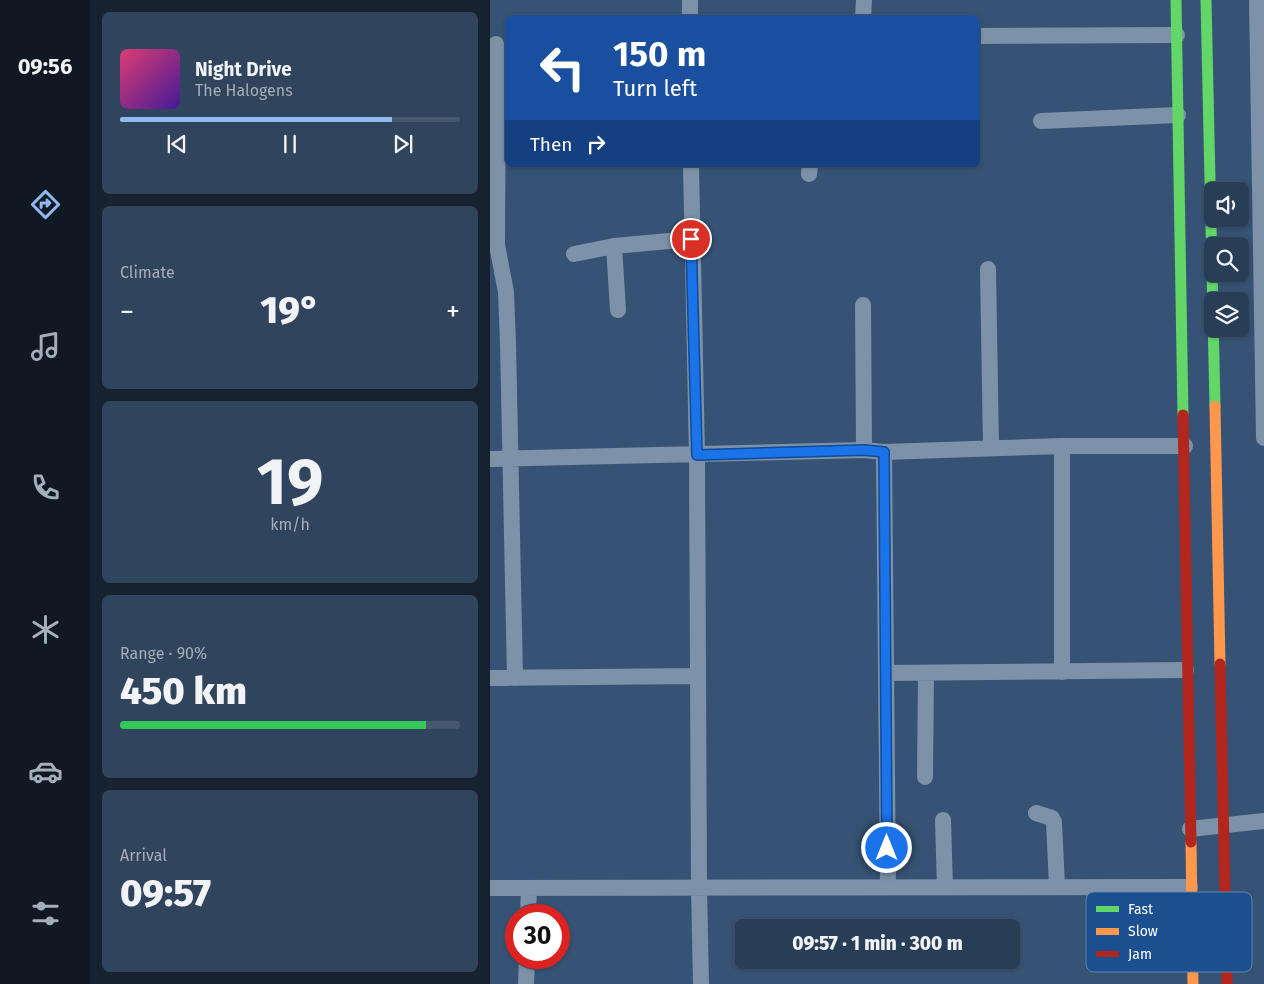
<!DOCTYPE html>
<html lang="en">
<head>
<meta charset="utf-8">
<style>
	body { margin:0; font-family:"Fira Sans",sans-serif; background:#30455d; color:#f1f3f6; height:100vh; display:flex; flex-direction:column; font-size:19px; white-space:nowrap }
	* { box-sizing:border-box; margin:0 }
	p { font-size:16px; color:#a5aeba }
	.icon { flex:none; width:28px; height:28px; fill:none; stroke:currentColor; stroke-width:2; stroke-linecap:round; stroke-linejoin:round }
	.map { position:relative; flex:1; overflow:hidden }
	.sheet { display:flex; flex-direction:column; gap:12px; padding:12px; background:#162230; width:400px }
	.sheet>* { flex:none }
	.hud { position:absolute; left:15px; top:15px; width:475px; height:152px; border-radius:8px; box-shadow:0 1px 4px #0004,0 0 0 1px #44576d; background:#1a4fa0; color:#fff; overflow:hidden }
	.buttons { position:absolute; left:714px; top:182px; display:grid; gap:10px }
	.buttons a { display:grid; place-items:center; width:45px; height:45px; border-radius:8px; background:#283e57; box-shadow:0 1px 4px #0004,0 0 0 1px #44576d; font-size:25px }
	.speed { position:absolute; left:15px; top:904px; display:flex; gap:10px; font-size:25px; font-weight:700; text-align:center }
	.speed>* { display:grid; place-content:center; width:65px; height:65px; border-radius:50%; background:#283e57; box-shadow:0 1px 4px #0004,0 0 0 1px #44576d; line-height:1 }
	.speed .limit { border:8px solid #d22; background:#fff; color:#111 }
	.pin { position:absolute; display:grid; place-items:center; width:42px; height:42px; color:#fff; margin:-21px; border:2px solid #fff; border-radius:50%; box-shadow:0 1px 5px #0007 }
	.me { position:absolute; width:55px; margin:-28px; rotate:0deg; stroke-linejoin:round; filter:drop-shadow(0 0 4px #0008) }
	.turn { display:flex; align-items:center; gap:18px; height:105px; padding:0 25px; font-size:22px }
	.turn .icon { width:65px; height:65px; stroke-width:2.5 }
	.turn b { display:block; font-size:35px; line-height:42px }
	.then { display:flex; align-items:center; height:48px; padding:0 25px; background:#0003; gap:10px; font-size:19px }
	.big { font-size:38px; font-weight:800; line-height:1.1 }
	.sheet .card { flex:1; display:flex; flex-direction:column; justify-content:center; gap:8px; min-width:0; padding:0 18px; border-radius:8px; background:#30455d }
	.sheet .dial { align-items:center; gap:0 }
	.dial b { font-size:65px; line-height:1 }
	.song { display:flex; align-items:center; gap:15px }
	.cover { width:60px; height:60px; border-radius:8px; background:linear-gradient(135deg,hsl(340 70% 55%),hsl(260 70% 35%)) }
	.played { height:5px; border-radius:2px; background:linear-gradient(90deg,#90b9f0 80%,#44576d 80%) }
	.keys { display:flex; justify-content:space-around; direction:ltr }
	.heat { display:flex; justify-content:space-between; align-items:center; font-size:28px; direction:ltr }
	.charge { height:8px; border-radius:4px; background:linear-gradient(90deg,#34c759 90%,#44576d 0) }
	.trip { position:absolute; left:245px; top:919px; width:285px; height:50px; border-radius:8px; background:#283e57; box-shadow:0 1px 4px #0004,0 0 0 1px #44576d; font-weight:800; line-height:50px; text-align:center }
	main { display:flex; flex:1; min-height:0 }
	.dock { display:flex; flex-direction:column; width:90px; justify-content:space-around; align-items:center; background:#101923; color:#a5aeba }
	.dock .icon { width:35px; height:35px }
	.dock .on { color:#90b9f0 }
	.dock b { font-size:22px; color:#f1f3f6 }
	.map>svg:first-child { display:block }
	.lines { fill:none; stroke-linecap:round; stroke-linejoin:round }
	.street { stroke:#7d92a8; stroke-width:16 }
	.fast { stroke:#63d668; stroke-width:11 }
	.slow { stroke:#ff974d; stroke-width:11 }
	.jam { stroke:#b3261e; stroke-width:11 }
	.route-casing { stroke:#114b97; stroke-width:12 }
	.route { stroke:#1a73e8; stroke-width:9 }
	.key { fill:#1b4f8f; stroke:#5f84b1; stroke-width:1 }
	.key-label { font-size:14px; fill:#fff }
</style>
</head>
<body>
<main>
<nav class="dock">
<b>09:56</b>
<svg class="icon on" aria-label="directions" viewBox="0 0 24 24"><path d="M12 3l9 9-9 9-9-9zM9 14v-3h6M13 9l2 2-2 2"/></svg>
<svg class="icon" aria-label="music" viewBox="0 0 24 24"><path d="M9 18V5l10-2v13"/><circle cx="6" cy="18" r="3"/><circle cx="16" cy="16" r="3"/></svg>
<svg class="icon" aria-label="phone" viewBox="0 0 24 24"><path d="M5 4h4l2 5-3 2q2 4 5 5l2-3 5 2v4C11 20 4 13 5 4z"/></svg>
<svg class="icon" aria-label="climate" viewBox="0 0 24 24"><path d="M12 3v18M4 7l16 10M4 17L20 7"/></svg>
<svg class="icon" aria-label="car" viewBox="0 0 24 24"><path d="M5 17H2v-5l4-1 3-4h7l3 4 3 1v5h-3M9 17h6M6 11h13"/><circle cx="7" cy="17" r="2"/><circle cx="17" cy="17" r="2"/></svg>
<svg class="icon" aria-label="filters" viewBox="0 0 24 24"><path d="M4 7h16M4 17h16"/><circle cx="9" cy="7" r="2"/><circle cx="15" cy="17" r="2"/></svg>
</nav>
<section class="sheet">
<div class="card">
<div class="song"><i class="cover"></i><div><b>Night Drive</b><p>The Halogens</p></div></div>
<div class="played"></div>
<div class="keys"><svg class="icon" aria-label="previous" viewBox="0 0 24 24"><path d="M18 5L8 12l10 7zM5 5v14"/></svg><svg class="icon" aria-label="pause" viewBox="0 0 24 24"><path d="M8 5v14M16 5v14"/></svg><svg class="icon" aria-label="next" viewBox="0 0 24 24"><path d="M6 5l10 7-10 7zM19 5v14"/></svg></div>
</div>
<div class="card"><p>Climate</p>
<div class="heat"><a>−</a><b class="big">19°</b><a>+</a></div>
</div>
<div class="card dial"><b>19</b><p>km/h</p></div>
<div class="card"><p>Range · 90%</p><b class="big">450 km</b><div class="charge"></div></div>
<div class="card"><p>Arrival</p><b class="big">09:57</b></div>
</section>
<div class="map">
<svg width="774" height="984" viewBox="0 0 774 984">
	<rect width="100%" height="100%" fill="#365274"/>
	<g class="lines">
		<path class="street" d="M200 0V18
			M767 0 774 438
			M373 18 374 0
			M488 36 687 35
			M6 44 8 82 7 245 16 292 18 343 25 678
			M551 121 688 115
			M201 165 207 455 209 887 211 984
			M319 174 320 165
			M124 246 128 310
			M84 254 124 246 201 239
			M498 269 501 448
			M373 305 374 450
			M394 452 398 887
			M0 459 374 450 394 452 572 446H695
			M572 672V446
			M396 673 696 670
			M0 678 208 676
			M435 777 436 673
			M546 813 562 818 564 822 567 886
			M453 820 455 887
			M700 829 774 821
			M0 888 700 887
			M38 915 39 888
			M36 984 37 958"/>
		<path class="fast" d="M686 0 693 415
			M716 0 725 406"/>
		<path class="slow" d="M725 406 730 664
			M701 842 703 984"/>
		<path class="jam" d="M693 415 701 842
			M730 664 737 984"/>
	</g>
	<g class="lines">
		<defs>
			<path id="route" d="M201 239 207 455 374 450 394 452 397 848"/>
		</defs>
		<use href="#route" class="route-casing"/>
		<use href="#route" class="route"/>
	</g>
	<rect x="596" y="892" width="166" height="80" rx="8" class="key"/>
	<rect x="606" y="906" width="23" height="6" fill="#63d668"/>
	<rect x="606" y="928" width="23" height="7" fill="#ff974d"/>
	<rect x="606" y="951" width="23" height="6" fill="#b3261e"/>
	<g class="key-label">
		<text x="638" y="914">Fast</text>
		<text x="638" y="936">Slow</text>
		<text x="638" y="959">Jam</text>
	</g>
</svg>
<div class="buttons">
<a><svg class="icon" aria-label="sound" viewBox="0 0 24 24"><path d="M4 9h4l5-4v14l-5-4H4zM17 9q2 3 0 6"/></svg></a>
<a><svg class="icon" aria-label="search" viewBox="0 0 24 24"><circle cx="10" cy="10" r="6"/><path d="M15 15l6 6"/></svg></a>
<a><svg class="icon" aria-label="layers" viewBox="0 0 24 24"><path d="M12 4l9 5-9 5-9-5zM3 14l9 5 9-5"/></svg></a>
</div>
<div class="speed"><div class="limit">30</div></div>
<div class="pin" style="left:201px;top:239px;background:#d93025"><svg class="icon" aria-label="arrive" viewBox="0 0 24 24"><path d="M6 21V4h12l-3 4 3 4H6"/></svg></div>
<svg class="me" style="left:397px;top:848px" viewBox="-20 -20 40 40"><circle r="17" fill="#1a73e8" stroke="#fff" stroke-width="3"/><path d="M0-11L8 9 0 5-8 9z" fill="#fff"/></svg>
<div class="trip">09:57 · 1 min · 300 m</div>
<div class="hud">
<div class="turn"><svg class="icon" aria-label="left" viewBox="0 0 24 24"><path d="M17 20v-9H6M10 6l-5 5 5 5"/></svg><div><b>150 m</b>Turn left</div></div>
<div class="then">Then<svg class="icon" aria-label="right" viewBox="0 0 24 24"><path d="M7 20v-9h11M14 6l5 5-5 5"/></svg></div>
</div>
</div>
</main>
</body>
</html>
